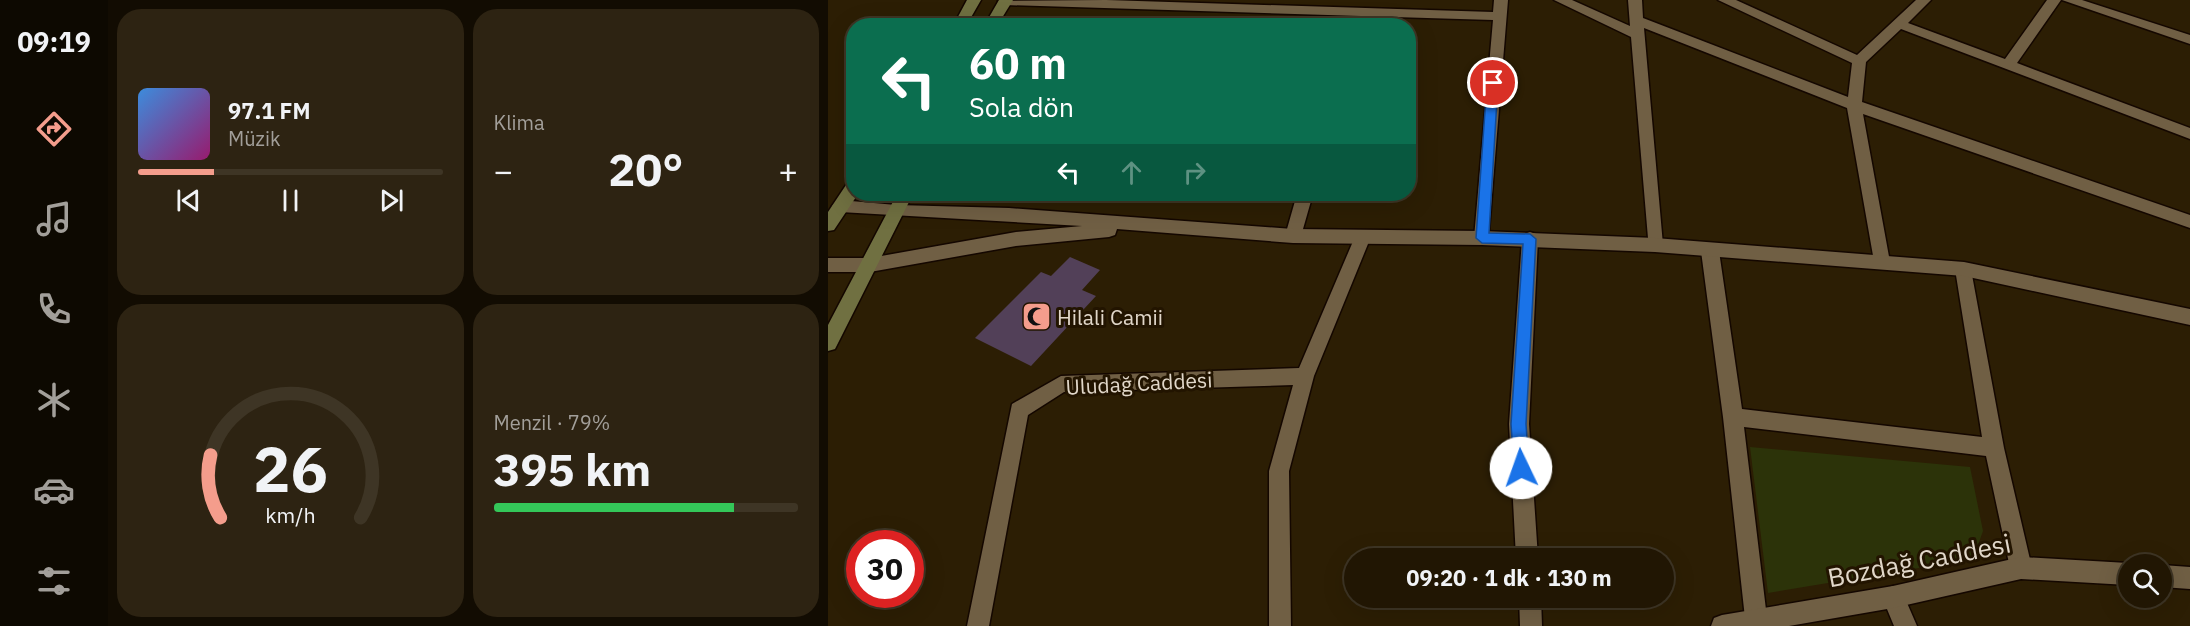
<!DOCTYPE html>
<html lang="tr">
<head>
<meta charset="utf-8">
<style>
	body { margin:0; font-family:"IBM Plex Sans",sans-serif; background:#2d2312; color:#f1f3f6; height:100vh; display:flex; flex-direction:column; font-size:22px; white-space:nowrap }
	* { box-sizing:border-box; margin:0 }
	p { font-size:20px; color:#a29f9a }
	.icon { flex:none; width:33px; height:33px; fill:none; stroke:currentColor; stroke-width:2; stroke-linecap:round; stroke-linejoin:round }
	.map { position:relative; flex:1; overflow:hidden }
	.side { display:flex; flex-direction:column; gap:9px; padding:9px; background:#120c02; width:720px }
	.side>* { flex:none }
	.banner { position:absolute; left:18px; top:18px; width:570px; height:183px; border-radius:24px; box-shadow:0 6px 24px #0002,0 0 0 2px #3e3525; background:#0b6e4f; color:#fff; overflow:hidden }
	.fabs { position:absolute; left:1290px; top:554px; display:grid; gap:12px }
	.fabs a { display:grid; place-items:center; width:54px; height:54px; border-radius:50%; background:#211603; box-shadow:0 6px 24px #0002,0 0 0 2px #3e3525; font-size:30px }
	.speed { position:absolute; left:18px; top:530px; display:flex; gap:12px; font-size:30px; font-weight:700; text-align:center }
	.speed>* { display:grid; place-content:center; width:78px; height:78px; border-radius:50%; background:#211603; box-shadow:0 6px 24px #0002,0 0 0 2px #3e3525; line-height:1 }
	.speed .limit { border:9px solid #d22; background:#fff; color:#111 }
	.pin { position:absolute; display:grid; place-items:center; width:51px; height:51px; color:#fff; margin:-26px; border:3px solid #fff; border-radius:50%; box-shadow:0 2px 6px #0007 }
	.me { position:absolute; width:66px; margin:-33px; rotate:357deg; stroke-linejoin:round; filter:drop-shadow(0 0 4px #0008) }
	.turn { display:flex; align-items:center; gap:21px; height:126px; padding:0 24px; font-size:27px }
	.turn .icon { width:78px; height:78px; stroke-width:2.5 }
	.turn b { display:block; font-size:42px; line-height:51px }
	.lanes { display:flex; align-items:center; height:57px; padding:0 24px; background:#0003; justify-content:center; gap:30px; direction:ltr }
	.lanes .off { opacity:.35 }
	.big { font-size:45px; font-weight:800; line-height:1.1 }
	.side .card { flex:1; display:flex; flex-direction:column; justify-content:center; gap:9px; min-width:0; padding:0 21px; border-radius:24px; background:#2d2312 }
	.side .dial { align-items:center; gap:0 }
	.dial svg { height:156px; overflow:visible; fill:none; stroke:#3e3525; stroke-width:7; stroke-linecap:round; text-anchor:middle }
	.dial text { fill:#f1f3f6; stroke:none }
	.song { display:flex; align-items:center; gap:18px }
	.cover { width:72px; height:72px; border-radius:9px; background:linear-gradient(135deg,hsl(210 70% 55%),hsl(320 70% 35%)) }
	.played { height:6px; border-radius:3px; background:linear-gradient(90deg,#f49d8c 25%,#3e3525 25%) }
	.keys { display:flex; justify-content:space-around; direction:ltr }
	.heat { display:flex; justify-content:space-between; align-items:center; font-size:33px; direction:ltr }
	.charge { height:9px; border-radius:4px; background:linear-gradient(90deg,#34c759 79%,#3e3525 0) }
	.side .tiles { flex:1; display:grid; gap:9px; grid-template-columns:repeat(2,1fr) }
	.trip { position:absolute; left:516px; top:548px; width:330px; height:60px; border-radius:30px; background:#211603; box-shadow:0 6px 24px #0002,0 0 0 2px #3e3525; font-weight:800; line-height:60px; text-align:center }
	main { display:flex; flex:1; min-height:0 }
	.tabs { display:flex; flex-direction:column; width:108px; justify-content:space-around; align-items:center; background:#0d0901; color:#a29f9a }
	.tabs .icon { width:42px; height:42px }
	.tabs .active { color:#f49d8c }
	.tabs b { font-size:27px; color:#f1f3f6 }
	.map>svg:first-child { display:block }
	.green { fill:#2c3309 }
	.building { fill:#524058 }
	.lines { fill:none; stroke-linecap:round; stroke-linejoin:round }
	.minor-casing { stroke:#140700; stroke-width:3 }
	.tertiary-casing { stroke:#140700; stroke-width:3 }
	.secondary-casing { stroke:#140700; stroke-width:3 }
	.minor { fill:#705f44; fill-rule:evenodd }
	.tertiary { fill:#705f44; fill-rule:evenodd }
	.secondary { fill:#707041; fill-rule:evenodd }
	.route { fill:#1a73e8; stroke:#114b97; stroke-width:1.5 }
	.labels { text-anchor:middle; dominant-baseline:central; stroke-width:6; stroke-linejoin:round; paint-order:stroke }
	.poi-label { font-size:21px; fill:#e1d7c9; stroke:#221400; text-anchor:start }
	.street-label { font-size:21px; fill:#e1d7c9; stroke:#221400 }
	.near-street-label { font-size:26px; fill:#e1d7c9; stroke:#221400 }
</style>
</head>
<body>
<main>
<nav class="tabs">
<b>09:19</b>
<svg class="icon active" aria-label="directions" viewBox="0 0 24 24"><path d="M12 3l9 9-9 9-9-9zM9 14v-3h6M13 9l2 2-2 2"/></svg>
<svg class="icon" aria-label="music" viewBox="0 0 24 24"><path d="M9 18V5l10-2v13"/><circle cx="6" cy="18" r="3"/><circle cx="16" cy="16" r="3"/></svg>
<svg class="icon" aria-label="phone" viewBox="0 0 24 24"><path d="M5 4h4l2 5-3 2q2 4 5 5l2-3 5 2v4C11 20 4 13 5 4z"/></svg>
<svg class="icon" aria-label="climate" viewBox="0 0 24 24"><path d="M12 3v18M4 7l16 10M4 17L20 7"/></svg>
<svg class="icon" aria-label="car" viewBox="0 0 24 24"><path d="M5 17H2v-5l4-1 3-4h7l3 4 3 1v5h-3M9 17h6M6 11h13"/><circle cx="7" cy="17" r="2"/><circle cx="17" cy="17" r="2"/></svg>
<svg class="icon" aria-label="filters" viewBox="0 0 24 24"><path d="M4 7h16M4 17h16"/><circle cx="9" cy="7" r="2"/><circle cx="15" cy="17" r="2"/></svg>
</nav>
<section class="side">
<div class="tiles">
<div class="card">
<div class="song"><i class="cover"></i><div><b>97.1 FM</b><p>Müzik</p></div></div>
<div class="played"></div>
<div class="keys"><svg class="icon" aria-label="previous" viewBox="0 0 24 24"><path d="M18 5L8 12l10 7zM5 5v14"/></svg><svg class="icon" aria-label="pause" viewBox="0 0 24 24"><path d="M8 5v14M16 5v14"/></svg><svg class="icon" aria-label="next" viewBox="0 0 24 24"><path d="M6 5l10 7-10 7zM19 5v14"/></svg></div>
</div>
<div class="card"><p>Klima</p>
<div class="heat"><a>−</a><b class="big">20°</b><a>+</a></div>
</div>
<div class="card dial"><svg viewBox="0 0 100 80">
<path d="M14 69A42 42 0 1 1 86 69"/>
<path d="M14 69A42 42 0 0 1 9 37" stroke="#f49d8c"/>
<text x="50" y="56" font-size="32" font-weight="700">26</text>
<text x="50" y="72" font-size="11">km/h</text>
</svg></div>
<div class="card"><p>Menzil · 79%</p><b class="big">395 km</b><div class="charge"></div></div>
</div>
</section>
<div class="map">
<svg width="1362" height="626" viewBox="0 0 1362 626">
	<rect width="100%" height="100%" fill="#2c1e04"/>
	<path class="green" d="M922 447 1142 467 1155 531 1145 559 940 593Z"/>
	<path class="building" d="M242 257 272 270 254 290 268 296 203 366 147 338 213 272 223 276Z"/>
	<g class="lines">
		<defs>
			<path id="minor" d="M278 0 665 12 666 0H680L660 243H648L646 238 665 20 177 5 170 1Z
				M726 0H744L802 26 800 0H814L815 18 1020 97 1024 63 890 0H908L1029 55 1088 0H1103L1080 23 1177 59 1219 0H1233L1189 63 1362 128V139L1073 29 1038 62 1034 102 1362 215V228L1035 114 1062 262 1059 267H1047L1019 108 816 28 835 245 833 250H821L803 37Z
				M1234 0H1254L1362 35V44Z
				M469 194H485L473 236 471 241H459L457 236Z
				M534 232 540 234 542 239 486 376 461 471 463 626H441V471L465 385 236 392 200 415 161 626H139L184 404 233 376 471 368 526 239 528 234Z
				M702 232 708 234 710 239 701 424 710 558H688L681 424 694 239 696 234Z
				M882 244 888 246 891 251 914 409 1154 437 1127 269 1130 264H1142L1176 448 1204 568 1201 576 1193 579 1185 576 1182 568 1158 456 916 427 939 618 936 626H920L917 618 895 417 873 251 876 246Z
				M1065 586 1073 589 1089 626H1066L1054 597 1057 589Z
				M691 597H713L714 626H692Z"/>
			<path id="tertiary" d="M12 200 68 205 181 208 465 229 654 231 827 238 1136 262 1362 309V325L1136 276 827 252 654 245 465 243 289 229 287 235 281 237 188 246 42 272H0V258H42L188 232 254 226 12 212 4 206Z
				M1193 557 1300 563 1302 564 1300 585 1193 579 1065 608 961 626H883L886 618 894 615 1065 586Z
				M1334 565 1362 567V589L1334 587Z"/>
			<path id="secondary" d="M139 0H153L138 26H125Z
				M171 0H185L169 26H156Z
				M26 180V194H30L6 230 0 231V212L20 182Z
				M69 194H85L7 349 0 351V325Z"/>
		</defs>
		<use href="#minor" class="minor-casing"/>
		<use href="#tertiary" class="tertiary-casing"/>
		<use href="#secondary" class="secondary-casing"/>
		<use href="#minor" class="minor"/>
		<use href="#tertiary" class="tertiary"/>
		<use href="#secondary" class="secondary"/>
	</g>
	<path class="route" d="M665 79 670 83 661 233 702 234 708 239 698 424 701 468 699 474 693 476 688 474 686 468 683 424 695 244 654 243 648 238 659 83Z"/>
	<defs>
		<symbol id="mosque-square" viewBox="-11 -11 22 22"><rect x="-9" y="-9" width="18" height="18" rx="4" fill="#f49d8c" stroke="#221400"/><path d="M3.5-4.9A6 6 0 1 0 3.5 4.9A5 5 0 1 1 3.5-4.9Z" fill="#111"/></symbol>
	</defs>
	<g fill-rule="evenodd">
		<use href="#mosque-square" x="192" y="300" width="33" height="33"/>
	</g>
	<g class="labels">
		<g class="poi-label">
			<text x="229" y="317">Hilali Camii</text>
		</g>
		<g class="street-label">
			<text transform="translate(311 383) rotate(-3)">Uludağ Caddesi</text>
		</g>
		<g class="near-street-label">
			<text transform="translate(1091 560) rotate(-11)">Bozdağ Caddesi</text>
		</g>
	</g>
</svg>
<div class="fabs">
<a><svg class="icon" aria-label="search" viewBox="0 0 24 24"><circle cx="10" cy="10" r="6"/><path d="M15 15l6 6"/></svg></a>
</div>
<div class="speed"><div class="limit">30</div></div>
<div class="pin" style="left:665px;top:83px;background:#d93025"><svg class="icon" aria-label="arrive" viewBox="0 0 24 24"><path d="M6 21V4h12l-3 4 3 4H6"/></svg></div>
<svg class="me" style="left:693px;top:468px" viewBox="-20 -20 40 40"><circle r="19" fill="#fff"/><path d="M0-13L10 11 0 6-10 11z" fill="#1a73e8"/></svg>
<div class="trip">09:20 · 1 dk · 130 m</div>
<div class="banner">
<div class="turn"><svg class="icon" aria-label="left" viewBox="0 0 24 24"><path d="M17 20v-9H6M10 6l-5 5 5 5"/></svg><div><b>60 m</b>Sola dön</div></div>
<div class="lanes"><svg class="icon" aria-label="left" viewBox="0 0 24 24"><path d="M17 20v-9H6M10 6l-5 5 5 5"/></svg><svg class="icon off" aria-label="ahead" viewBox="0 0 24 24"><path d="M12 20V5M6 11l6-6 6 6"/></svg><svg class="icon off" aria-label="right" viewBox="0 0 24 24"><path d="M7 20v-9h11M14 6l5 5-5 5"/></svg></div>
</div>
</div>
</main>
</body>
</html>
